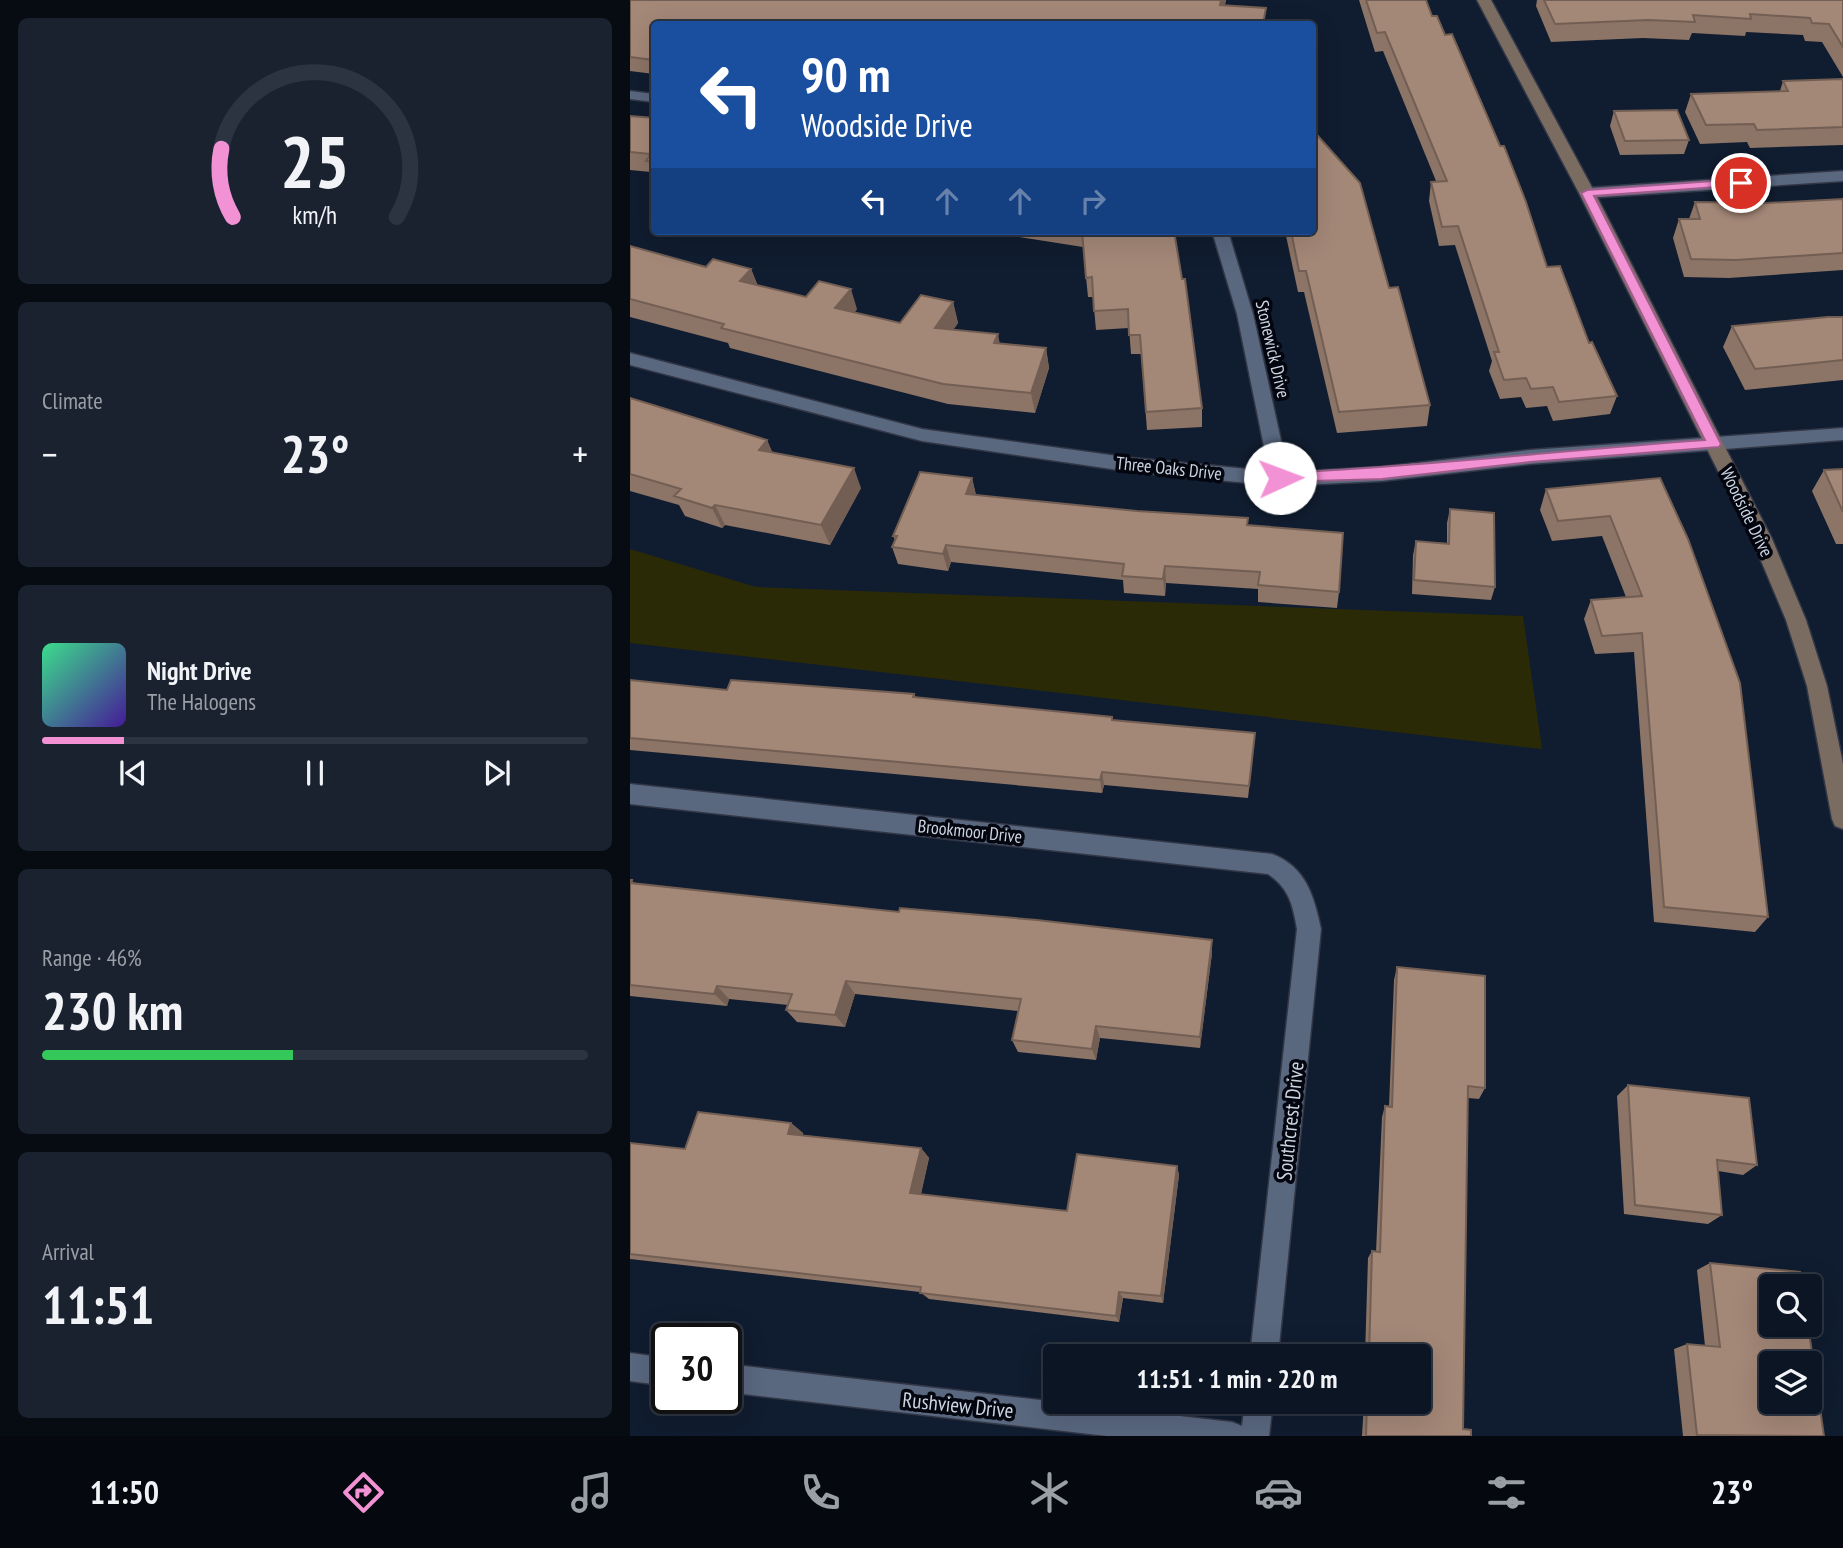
<!DOCTYPE html>
<html lang="en">
<head>
<meta charset="utf-8">
<style>
	body { margin:0; font-family:"PT Sans Narrow",sans-serif; background:#1a2230; color:#f1f3f6; height:100vh; display:flex; flex-direction:column; font-size:26px; white-space:nowrap }
	* { box-sizing:border-box; margin:0 }
	p { font-size:23px; color:#9a9fa6 }
	.icon { flex:none; width:38px; height:38px; fill:none; stroke:currentColor; stroke-width:2; stroke-linecap:round; stroke-linejoin:round }
	.map { position:relative; flex:1; overflow:hidden }
	.side { display:flex; flex-direction:column; gap:18px; padding:18px; background:#070c13; width:630px }
	.side>* { flex:none }
	.top-card { position:absolute; left:21px; top:21px; width:665px; height:214px; border-radius:7px; box-shadow:0 7px 28px #0002,0 0 0 2px #2c3441; background:#1a4fa0; color:#fff; overflow:hidden }
	.controls { position:absolute; left:1129px; top:1274px; display:grid; gap:14px }
	.controls a { display:grid; place-items:center; width:63px; height:63px; border-radius:7px; background:#0c1523; box-shadow:0 7px 28px #0002,0 0 0 2px #2c3441; font-size:35px }
	.speed { position:absolute; left:21px; top:1323px; display:flex; gap:14px; font-size:35px; font-weight:700; text-align:center }
	.speed>* { display:grid; place-content:center; width:91px; height:91px; border-radius:50%; background:#0c1523; box-shadow:0 7px 28px #0002,0 0 0 2px #2c3441; line-height:1 }
	.speed .limit { border:4px solid #111; border-radius:10px; background:#fff; color:#111 }
	.pin { position:absolute; display:grid; place-items:center; width:60px; height:60px; color:#fff; margin:-30px; border:4px solid #fff; border-radius:50%; box-shadow:0 2px 7px #0007 }
	.me { position:absolute; width:77px; margin:-38px; rotate:88deg; stroke-linejoin:round; filter:drop-shadow(0 0 5px #0008) }
	.turn { display:flex; align-items:center; gap:24px; height:147px; padding:0 35px; font-size:32px }
	.turn .icon { width:91px; height:91px; stroke-width:2.5 }
	.turn b { display:block; font-size:49px; line-height:60px }
	.lanes { display:flex; align-items:center; height:66px; padding:0 35px; background:#0003; justify-content:center; gap:35px; direction:ltr }
	.lanes .off { opacity:.35 }
	.big { font-size:52px; font-weight:700; line-height:1.1 }
	.side .tile { flex:1; display:flex; flex-direction:column; justify-content:center; gap:10px; min-width:0; padding:0 24px; border-radius:10px; background:#1a2230 }
	.side .dial { align-items:center; gap:0 }
	.dial svg { height:182px; overflow:visible; fill:none; stroke:#2c3441; stroke-width:7; stroke-linecap:round; text-anchor:middle }
	.dial text { fill:#f1f3f6; stroke:none }
	.song { display:flex; align-items:center; gap:21px }
	.cover { width:84px; height:84px; border-radius:10px; background:linear-gradient(135deg,hsl(150 70% 55%),hsl(260 70% 35%)) }
	.played { height:7px; border-radius:4px; background:linear-gradient(90deg,#f391d5 15%,#2c3441 15%) }
	.keys { display:flex; justify-content:space-around; direction:ltr }
	.heat { display:flex; justify-content:space-between; align-items:center; font-size:38px; direction:ltr }
	.charge { height:10px; border-radius:5px; background:linear-gradient(90deg,#34c759 46%,#2c3441 0) }
	.trip { position:absolute; left:413px; top:1344px; width:388px; height:70px; border-radius:7px; background:#0c1523; box-shadow:0 7px 28px #0002,0 0 0 2px #2c3441; font-weight:700; line-height:70px; text-align:center }
	.tabs { display:flex; height:112px; justify-content:space-around; align-items:center; background:#05080e; color:#9a9fa6 }
	.tabs .icon { width:49px; height:49px }
	.tabs .selected { color:#f391d5 }
	.tabs b { font-size:32px; color:#f1f3f6 }
	main { display:flex; flex:1; min-height:0 }
	.map>svg:first-child { display:block }
	.green { fill:#2a2b06 }
	.lines { fill:none; stroke-linecap:round; stroke-linejoin:round }
	.street-casing { stroke:#323747; stroke-width:3 }
	.secondary-casing { stroke:#323747; stroke-width:3 }
	.street { fill:#59677f; fill-rule:evenodd }
	.secondary { fill:#7b6c62; fill-rule:evenodd }
	.wall { fill:#8c7466 }
	.shaded-wall { fill:#725e53 }
	.building { fill:#a38777; stroke:#725e53; stroke-width:2; fill-rule:evenodd }
	.route { fill:#f391d5; stroke:#9e5e8a; stroke-width:2 }
	.labels { text-anchor:middle; dominant-baseline:central; stroke-width:7; stroke-linejoin:round; paint-order:stroke }
	.street-label { font-size:18px; fill:#ccd4e2; stroke:#03060e }
	.near-street-label { font-size:21px; fill:#ccd4e2; stroke:#03060e }
</style>
</head>
<body>
<main>
<section class="side">
<div class="tile dial"><svg viewBox="0 0 100 80">
<path d="M14 69A42 42 0 1 1 86 69"/>
<path d="M14 69A42 42 0 0 1 9 39" stroke="#f391d5"/>
<text x="50" y="56" font-size="32" font-weight="700">25</text>
<text x="50" y="72" font-size="11">km/h</text>
</svg></div>
<div class="tile"><p>Climate</p>
<div class="heat"><a>−</a><b class="big">23°</b><a>+</a></div>
</div>
<div class="tile">
<div class="song"><i class="cover"></i><div><b>Night Drive</b><p>The Halogens</p></div></div>
<div class="played"></div>
<div class="keys"><svg class="icon" aria-label="previous" viewBox="0 0 24 24"><path d="M18 5L8 12l10 7zM5 5v14"/></svg><svg class="icon" aria-label="pause" viewBox="0 0 24 24"><path d="M8 5v14M16 5v14"/></svg><svg class="icon" aria-label="next" viewBox="0 0 24 24"><path d="M6 5l10 7-10 7zM19 5v14"/></svg></div>
</div>
<div class="tile"><p>Range · 46%</p><b class="big">230 km</b><div class="charge"></div></div>
<div class="tile"><p>Arrival</p><b class="big">11:51</b></div>
</section>
<div class="map">
<svg width="1213" height="1436" viewBox="0 0 1213 1436">
	<rect width="100%" height="100%" fill="#101c2f"/>
	<path class="green" d="M0 549 126 587 893 616 912 749 0 643Z"/>
	<g class="lines">
		<defs>
			<path id="street" d="M0 91 24 94V102L0 99Z
				M1213 171V181L957 198 949 193 957 188Z
				M582 231H598L623 314 658 472 752 467 900 450 1213 428V440L900 464 752 481 650 486 502 472 292 441 0 365V353L292 429 502 458 639 471 607 314Z
				M0 784 642 854C676 867 684 896 691 929L648 1356H620L667 929C663 905 659 888 638 874L0 804Z
				M0 1353 37 1358V1386L0 1381Z
				M96 1364 602 1422 612 1426 615 1402H643L639 1436H477L96 1392Z"/>
			<path id="secondary" d="M847 0H861L965 193 1142 539 1176 620 1197 686 1213 764V829L1205 826 1202 819 1177 686 1156 620 1122 539 949 193Z"/>
		</defs>
		<use href="#street" class="street-casing"/>
		<use href="#secondary" class="secondary-casing"/>
		<use href="#street" class="street"/>
		<use href="#secondary" class="secondary"/>
	</g>
	<path class="wall" d="M0 0H596L595 5 24 24V74L0 71Z
		M729 0H796L802 16 815 35 917 267 959 343 987 396 980 414 923 421 917 406 896 408 891 397 870 399 859 371 862 361 825 245 809 246 799 201 801 182 806 181 753 51 745 52Z
		M907 0H1213V77L1192 42 1175 41 1173 35 1116 32 1115 36 1062 33 1059 40 1013 38 921 42 906 6Z
		M1213 79V145L1120 148 1117 142 1070 144 1055 112 1061 94 1150 91 1153 81Z
		M984 111 1059 140 1054 154 990 155 980 126Z
		M0 116 24 118V180L21 172 0 170Z
		M1213 199V270L1099 278 1054 277 1043 238 1049 219H1059L1065 202 1136 203Z
		M350 231H544L572 408V427L517 430 511 354H501L499 328 466 330 463 297H458L453 247Z
		M655 231H682L759 288 800 405 797 426 707 433 674 292H668Z
		M0 246 76 267 121 269 128 286 227 309 224 313 270 323 323 302 328 323 323 330 369 343 416 348 419 368 405 413 318 404 100 348 98 343 0 317Z
		M1213 317V380L1115 390 1093 347 1102 326Z
		M0 398 137 440 142 453 231 488 200 545 95 525 92 528 55 516 49 505 0 491Z
		M1213 469V544H1206L1182 491 1194 470Z
		M342 478 346 495 507 511 618 518V525L709 592 707 608 628 602V589L536 583 535 596 494 593 493 580 321 562 318 571 268 564 262 547 265 540 263 536Z
		M1030 478 1138 917 1125 932 1024 922 1004 652 965 654 954 619 961 600 996 597 972 536 922 541 910 510 916 489Z
		M820 509 865 587 861 600 782 594 783 555 786 541 817 543V523Z
		M0 680 97 690 284 694 286 697 482 717 483 721 624 746 618 798 474 785 472 793 0 750Z
		M0 880 5 883 582 953 570 1048 470 1038 466 1060 388 1052 382 1040 389 1011 225 994 215 1027 167 1022 156 1010 158 1005 99 999 97 1006 0 996Z
		M767 967 855 1088 849 1099 838 1098 833 1429 841 1436H732L734 1402H789V1356H735L738 1258 742 1251 746 1252 752 1117 755 1106 759 1107 764 980Z
		M998 1085 1127 1165 1113 1175 1088 1171 1092 1215 1078 1224 994 1214 987 1096Z
		M161 1123 173 1133V1135L291 1148 299 1158 291 1194 437 1211 547 1166 549 1175 533 1303 493 1298 489 1322 299 1299 290 1292 0 1259V1143L55 1149Z
		M1080 1263 1194 1436H1053L1044 1349 1057 1344 1075 1346 1067 1270Z"/>
	<path class="shaded-wall" d="M591 0H596L590 20V5Z
		M121 269 129 289 110 281Z
		M221 289 227 309 212 329 205 308Z
		M323 302 328 323 310 349 305 328Z
		M368 334 372 355 364 343Z
		M416 348 419 368 405 413 401 393Z
		M137 440 146 460 129 450Z
		M224 468 231 488 200 545 191 525Z
		M342 478 346 496 336 494Z
		M85 505 95 525 92 528 82 508Z
		M316 545 321 562 318 571 313 554Z
		M535 566 536 583 535 596 533 579Z
		M472 772 474 785 472 793 470 780Z
		M582 940V953L570 1048V1037Z
		M216 981 225 994 215 1027 205 1015Z
		M87 986 99 999 97 1006 84 994Z
		M466 1026 470 1038 466 1060 462 1049Z
		M161 1123 173 1133 170 1144 158 1134Z
		M291 1148 299 1158 289 1202 280 1193Z
		M547 1166 549 1175 533 1303 531 1296Z
		M489 1292 493 1298 489 1322 486 1316Z"/>
	<path class="building" d="M0 0H591L590 5 636 8 633 24H24V60L0 57Z
		M736 0H796L802 16H807L815 35 822 34 870 146H874L896 202 917 267 930 266 959 343 962 342 987 396 929 402 923 387 901 389 896 378 874 380 864 352H869L828 226 812 227 801 182 817 181 755 32 747 33Z
		M914 0H1213V47L1199 24 1182 23 1180 18 1120 14 1121 19 1063 15 1065 22 1018 20 925 24Z
		M1213 79V127L1127 130 1124 124 1076 125 1061 94 1158 91 1153 81Z
		M1047 110 1059 140 995 141 984 111Z
		M0 116 24 118V162L16 161 21 154 0 152Z
		M688 136 730 183 759 288 768 287 800 405 709 412 676 271H669L661 231H682V138Z
		M1213 199V253L1106 260 1061 259 1049 219H1070L1065 202 1136 203Z
		M452 231H544L552 279H555L572 408 516 412 510 335H499L498 309 464 311 462 277 456 278Z
		M0 246 76 267 83 259 121 269 110 281 176 297 189 281 221 289 205 308 270 323 291 295 323 302 305 328 368 334 364 343 416 348 401 393 313 384 91 328 94 324 0 299Z
		M1198 317H1213V360L1125 369 1102 326Z
		M0 398 137 440 129 450 224 468 191 525 85 505 82 508 44 496 51 489 0 474Z
		M1213 469V512L1194 470Z
		M290 472 342 478 336 494 507 511 618 518 617 525 713 533 709 592 628 585 630 572 535 566 533 579 492 576 494 564 316 545 313 554 262 547 267 536H263Z
		M1030 478 1058 539 1110 683 1138 917 1034 907 1012 633 972 636 961 600 1012 596 980 516 928 521 916 489Z
		M820 509 864 513 865 587 784 580 786 541 819 544Z
		M0 680 97 690 101 680 284 694 283 697 482 717V720L625 733 619 786 472 772 470 780 0 738Z
		M0 880H2L1 883 269 912 270 908 407 920 582 940 570 1037 466 1026 462 1049 382 1040 391 999 216 981 205 1015 156 1010 162 994 87 986 84 994 0 985Z
		M767 967 855 976V1088L838 1086 833 1429 841 1430V1436H736L737 1402H789V1356H739L742 1251 750 1252 755 1106 762 1107Z
		M998 1085 1119 1098 1127 1165 1087 1160 1092 1215 1005 1205Z
		M68 1112 161 1123 158 1134 291 1148 280 1193 437 1211 447 1154 547 1166 531 1296 489 1292 486 1316 290 1293 291 1287 0 1254V1143L55 1149Z
		M1080 1263 1170 1272 1172 1286H1141V1325H1178L1194 1436 1067 1435 1057 1344 1090 1347ZM1141 1363H1180V1402H1141Z"/>
	<path class="route" d="M1111 179 1115 180V185L964 196 1091 444 1089 447 900 462 752 479 646 482 644 478 650 473C792 467 933 450 1075 440L951 193 957 190Z"/>
	<g class="labels">
		<g class="street-label">
			<text transform="translate(643 349) rotate(77)">Stonewick Drive</text>
			<text transform="translate(539 468) rotate(6)">Three Oaks Drive</text>
			<text transform="translate(1117 512) rotate(64)">Woodside Drive</text>
			<text transform="translate(340 831) rotate(6)">Brookmoor Drive</text>
		</g>
		<g class="near-street-label">
			<text transform="translate(660 1121) rotate(-84)">Southcrest Drive</text>
			<text transform="translate(328 1405) rotate(6)">Rushview Drive</text>
		</g>
	</g>
</svg>
<div class="controls">
<a><svg class="icon" aria-label="search" viewBox="0 0 24 24"><circle cx="10" cy="10" r="6"/><path d="M15 15l6 6"/></svg></a>
<a><svg class="icon" aria-label="layers" viewBox="0 0 24 24"><path d="M12 4l9 5-9 5-9-5zM3 14l9 5 9-5"/></svg></a>
</div>
<div class="speed"><div class="limit">30</div></div>
<div class="pin" style="left:1111px;top:183px;background:#d93025"><svg class="icon" aria-label="arrive" viewBox="0 0 24 24"><path d="M6 21V4h12l-3 4 3 4H6"/></svg></div>
<svg class="me" style="left:650px;top:478px" viewBox="-20 -20 40 40"><circle r="19" fill="#fff"/><path d="M0-13L10 11 0 6-10 11z" fill="#f391d5"/></svg>
<div class="trip">11:51 · 1 min · 220 m</div>
<div class="top-card">
<div class="turn"><svg class="icon" aria-label="left" viewBox="0 0 24 24"><path d="M17 20v-9H6M10 6l-5 5 5 5"/></svg><div><b>90 m</b>Woodside Drive</div></div>
<div class="lanes"><svg class="icon" aria-label="left" viewBox="0 0 24 24"><path d="M17 20v-9H6M10 6l-5 5 5 5"/></svg><svg class="icon off" aria-label="ahead" viewBox="0 0 24 24"><path d="M12 20V5M6 11l6-6 6 6"/></svg><svg class="icon off" aria-label="ahead" viewBox="0 0 24 24"><path d="M12 20V5M6 11l6-6 6 6"/></svg><svg class="icon off" aria-label="right" viewBox="0 0 24 24"><path d="M7 20v-9h11M14 6l5 5-5 5"/></svg></div>
</div>
</div>
</main>
<nav class="tabs">
<b>11:50</b>
<svg class="icon selected" aria-label="directions" viewBox="0 0 24 24"><path d="M12 3l9 9-9 9-9-9zM9 14v-3h6M13 9l2 2-2 2"/></svg>
<svg class="icon" aria-label="music" viewBox="0 0 24 24"><path d="M9 18V5l10-2v13"/><circle cx="6" cy="18" r="3"/><circle cx="16" cy="16" r="3"/></svg>
<svg class="icon" aria-label="phone" viewBox="0 0 24 24"><path d="M5 4h4l2 5-3 2q2 4 5 5l2-3 5 2v4C11 20 4 13 5 4z"/></svg>
<svg class="icon" aria-label="climate" viewBox="0 0 24 24"><path d="M12 3v18M4 7l16 10M4 17L20 7"/></svg>
<svg class="icon" aria-label="car" viewBox="0 0 24 24"><path d="M5 17H2v-5l4-1 3-4h7l3 4 3 1v5h-3M9 17h6M6 11h13"/><circle cx="7" cy="17" r="2"/><circle cx="17" cy="17" r="2"/></svg>
<svg class="icon" aria-label="filters" viewBox="0 0 24 24"><path d="M4 7h16M4 17h16"/><circle cx="9" cy="7" r="2"/><circle cx="15" cy="17" r="2"/></svg>
<b>23°</b>
</nav>
</body>
</html>
